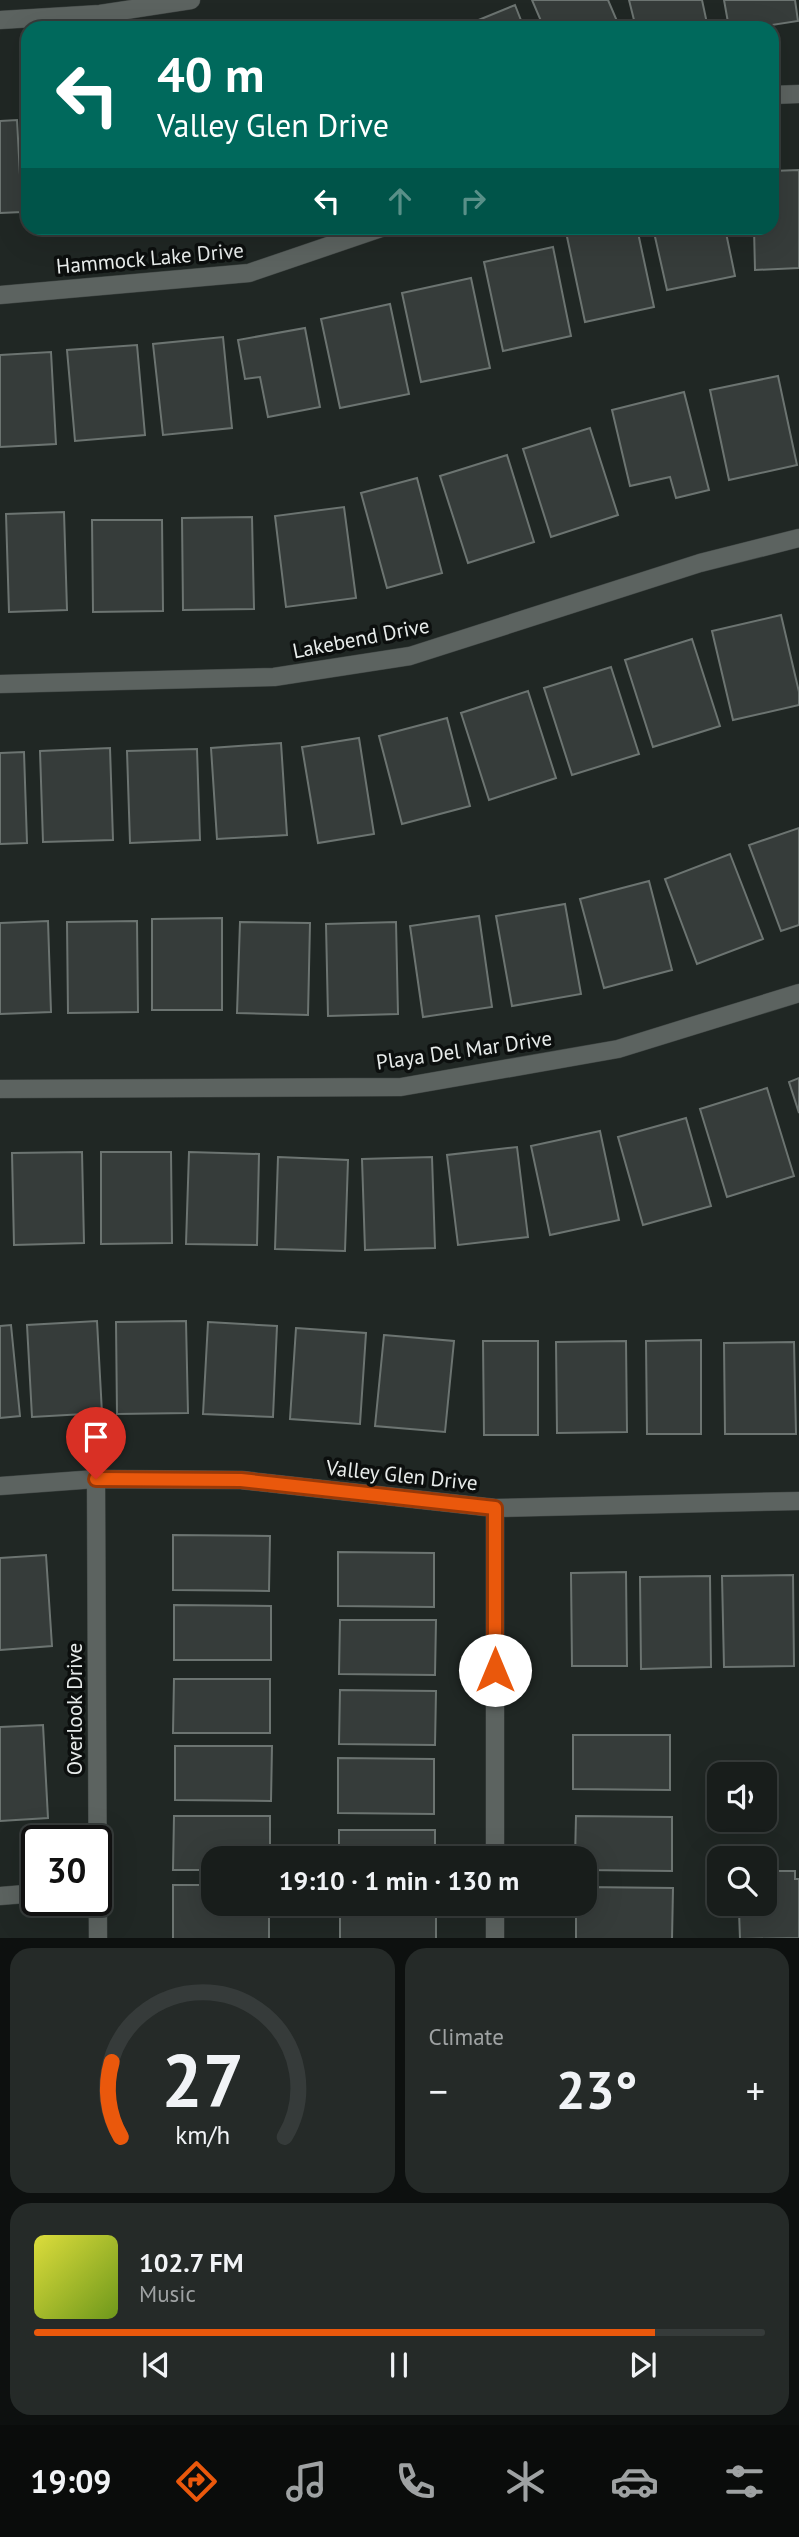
<!DOCTYPE html>
<html lang="en">
<head>
<meta charset="utf-8">
<style>
	body { margin:0; font-family:"PT Sans",sans-serif; background:#252a28; color:#f1f3f6; height:100vh; display:flex; flex-direction:column; font-size:26px; white-space:nowrap }
	* { box-sizing:border-box; margin:0 }
	p { font-size:23px; color:#9fa2a3 }
	.icon { flex:none; width:38px; height:38px; fill:none; stroke:currentColor; stroke-width:2; stroke-linecap:round; stroke-linejoin:round }
	.map { position:relative; height:1938px; overflow:hidden }
	.panel { display:flex; flex-direction:column; gap:10px; padding:10px; background:#0d100f; flex:1 }
	.panel>* { flex:none }
	.banner { position:absolute; left:21px; top:21px; width:758px; height:214px; border-radius:21px; box-shadow:0 7px 28px #0002,0 0 0 2px #363b3a; background:#00695c; color:#fff; overflow:hidden }
	.tools { position:absolute; left:707px; top:1762px; display:grid; gap:14px }
	.tools a { display:grid; place-items:center; width:70px; height:70px; border-radius:14px; background:#181d1b; box-shadow:0 7px 28px #0002,0 0 0 2px #363b3a; font-size:35px }
	.speed { position:absolute; left:21px; top:1825px; display:flex; gap:14px; font-size:35px; font-weight:700; text-align:center }
	.speed>* { display:grid; place-content:center; width:91px; height:91px; border-radius:50%; background:#181d1b; box-shadow:0 7px 28px #0002,0 0 0 2px #363b3a; line-height:1 }
	.speed .limit { border:4px solid #111; border-radius:10px; background:#fff; color:#111 }
	.pin { position:absolute; display:grid; place-items:center; width:60px; height:60px; color:#fff; margin:-72px -30px; border-radius:50% 50% 50% 0; rotate:-45deg; box-shadow:0 0 7px #0007 }
	.pin .icon { rotate:45deg }
	.me { position:absolute; width:77px; margin:-38px; rotate:0deg; stroke-linejoin:round; filter:drop-shadow(0 0 5px #0008) }
	.turn { display:flex; align-items:center; gap:24px; height:147px; padding:0 21px; font-size:32px }
	.turn .icon { width:91px; height:91px; stroke-width:2.5 }
	.turn b { display:block; font-size:49px; line-height:60px }
	.lanes { display:flex; align-items:center; height:66px; padding:0 21px; background:#0003; justify-content:center; gap:35px; direction:ltr }
	.lanes .off { opacity:.35 }
	.big { font-size:52px; font-weight:800; line-height:1.1 }
	.panel .card { flex:1; display:flex; flex-direction:column; justify-content:center; gap:10px; min-width:0; padding:0 24px; border-radius:21px; background:#252a28 }
	.panel .dial { align-items:center; gap:0 }
	.dial svg { height:182px; overflow:visible; fill:none; stroke:#363b3a; stroke-width:7; stroke-linecap:round; text-anchor:middle }
	.dial text { fill:#f1f3f6; stroke:none }
	.song { display:flex; align-items:center; gap:21px }
	.cover { width:84px; height:84px; border-radius:10px; background:linear-gradient(135deg,hsl(60 70% 55%),hsl(80 70% 35%)) }
	.played { height:7px; border-radius:4px; background:linear-gradient(90deg,#ea580c 85%,#363b3a 85%) }
	.keys { display:flex; justify-content:space-around; direction:ltr }
	.heat { display:flex; justify-content:space-between; align-items:center; font-size:38px; direction:ltr }
	.panel .tiles { flex:1; display:grid; gap:10px; grid-template-columns:1fr 1fr }
	.card:last-child { grid-column:span 2 }
	.trip { position:absolute; left:201px; top:1846px; width:396px; height:70px; border-radius:21px; background:#181d1b; box-shadow:0 7px 28px #0002,0 0 0 2px #363b3a; font-weight:800; line-height:70px; text-align:center }
	.tabs { display:flex; height:112px; justify-content:space-around; align-items:center; background:#0a0c0b; color:#9fa2a3 }
	.tabs .icon { width:49px; height:49px }
	.tabs .on { color:#ea580c }
	.tabs b { font-size:32px; color:#f1f3f6 }
	.map>svg:first-child { display:block }
	.building { fill:#363c3a; stroke:#6c7471; stroke-width:2 }
	.lines { fill:none; stroke-linecap:round; stroke-linejoin:round }
	.street-casing { stroke:#3f4543; stroke-width:19 }
	.secondary-casing { stroke:#3f4543; stroke-width:19 }
	.street { stroke:#5c6360; stroke-width:18 }
	.secondary { stroke:#5c6360; stroke-width:18 }
	.route-casing { stroke:#983908; stroke-width:18 }
	.route { stroke:#ea580c; stroke-width:12 }
	.labels { text-anchor:middle; dominant-baseline:central; stroke-width:7; stroke-linejoin:round; paint-order:stroke }
	.street-label { font-size:21px; fill:#e8eceb; stroke:#0c0f0e }
</style>
</head>
<body>
<div class="map">
<svg width="799" height="1939" viewBox="0 0 799 1939">
	<rect width="100%" height="100%" fill="#202724"/>
	<path class="building" d="M532 0H608L620 28H544Z
		M629 0H702L708 28H636Z
		M724 0H795L798 21 752 28H729Z
		M515 5 524 28H459Z
		M17 120 22 212 0 213V121Z
		M799 170V268L755 270 754 228H772V171Z
		M588 228H637L654 307 585 322 566 232Z
		M653 228H725L735 276 667 290Z
		M553 247 571 336 503 351 484 262Z
		M471 278 490 368 421 382 402 293Z
		M390 304 409 394 340 408 321 319Z
		M305 328 320 407 268 417 260 377 245 379 238 340Z
		M223 337 232 428 163 435 153 344Z
		M137 345 145 435 75 441 67 350Z
		M51 352 56 444 0 447V355Z
		M778 376 797 465 729 480 710 390Z
		M684 392 709 490 676 498 670 477 630 486 612 410Z
		M590 428 618 515 551 537 523 449Z
		M507 455 534 542 468 563 440 476Z
		M417 478 442 573 387 588 361 493Z
		M344 507 356 598 286 607 275 516Z
		M64 512 67 610 9 612 6 514Z
		M252 517 254 609 183 610 182 518Z
		M92 520H162L163 611 93 612Z
		M781 615 799 692V705L733 720 712 631Z
		M692 639 720 726 653 747 625 660Z
		M611 667 639 754 572 775 544 688Z
		M528 691 556 778 489 800 461 713Z
		M447 718 470 806 402 824 379 736Z
		M359 738 374 834 318 843 302 747Z
		M281 743 287 835 217 839 211 748Z
		M110 748 113 840 43 842 40 751Z
		M197 749 200 840 130 843 127 751Z
		M24 752 27 843 0 844V753Z
		M799 828V925L781 931 749 845Z
		M730 854 763 939 697 964 665 879Z
		M649 881 672 970 604 988 580 899Z
		M565 904 581 994 512 1006 496 916Z
		M479 916 492 1007 423 1017 410 926Z
		M222 918V1010H152V919Z
		M48 921 51 1012 0 1014V923Z
		M137 921 138 1012 68 1013 67 922Z
		M240 922 310 923 308 1015 237 1013Z
		M396 922 398 1014 328 1016 326 924Z
		M799 1078V1113L789 1082Z
		M767 1088 794 1176 727 1197 700 1109Z
		M686 1118 711 1206 643 1225 618 1137Z
		M600 1131 619 1220 550 1235 531 1146Z
		M517 1147 528 1237 458 1245 447 1155Z
		M82 1152 84 1243 14 1245 12 1153Z
		M101 1152H171L172 1243 101 1244Z
		M189 1152 259 1154 257 1245 186 1244Z
		M278 1157 348 1160 345 1251 275 1249Z
		M432 1157 435 1248 365 1250 362 1159Z
		M97 1321 102 1413 32 1417 27 1325Z
		M186 1321 188 1413 117 1414 116 1322Z
		M208 1322 277 1326 273 1417 203 1414Z
		M11 1325 20 1416 0 1418V1326Z
		M296 1328 366 1333 360 1424 290 1419Z
		M384 1335 454 1341 445 1432 375 1426Z
		M701 1340V1434H647L646 1341Z
		M483 1341H538V1435H484Z
		M626 1341 627 1432 557 1433 556 1342Z
		M794 1342 796 1434H725L724 1343Z
		M173 1535 270 1536 269 1591 173 1590Z
		M338 1552 434 1553V1607L338 1606Z
		M46 1555 52 1646 0 1650V1558Z
		M626 1572 627 1666H572L571 1573Z
		M793 1575 794 1666 724 1667 722 1576Z
		M710 1576 711 1667 641 1669 640 1577Z
		M174 1605 271 1606V1660H174Z
		M340 1620H436L435 1675 339 1674Z
		M174 1679H270V1733H173Z
		M340 1690 436 1691 435 1745 339 1744Z
		M43 1725 48 1818 0 1821V1727Z
		M573 1735H670V1790L573 1789Z
		M175 1746H272L271 1801 175 1800Z
		M338 1758 434 1759V1814L338 1813Z
		M174 1816H270V1858H214V1870H173Z
		M576 1816 672 1817V1871L584 1870V1858H575Z
		M339 1830H435V1858H339Z
		M765 1871H795V1879H799V1938L740 1939 739 1911H730V1904H765Z
		M173 1885H214V1904H269V1939H173Z
		M584 1887 673 1888 672 1939H576V1904H584Z
		M340 1904H436V1939H340Z"/>
	<g class="lines">
		<defs>
			<path id="street" d="M772 95 799 94
				M0 295 249 273 381 228
				M0 684 274 677 410 656 700 563 799 538
				M0 1089 401 1087 618 1049 799 993
				M96 1479 98 1939
				M0 1486 96 1479 241 1480 495 1508 799 1501
				M495 1858V1508
				M0 1896 37 1893
				M495 1939V1904"/>
			<path id="secondary" d="M0 20 100 14 191 0"/>
		</defs>
		<use href="#street" class="street-casing"/>
		<use href="#secondary" class="secondary-casing"/>
		<use href="#street" class="street"/>
		<use href="#secondary" class="secondary"/>
	</g>
	<g class="lines">
		<defs>
			<path id="route" d="M96 1479 241 1480 495 1508V1670"/>
		</defs>
		<use href="#route" class="route-casing"/>
		<use href="#route" class="route"/>
	</g>
	<g class="labels">
		<g class="street-label">
			<text transform="translate(150 258) rotate(-5)">Hammock Lake Drive</text>
			<text transform="translate(361 638) rotate(-11)">Lakebend Drive</text>
			<text transform="translate(464 1050) rotate(-8)">Playa Del Mar Drive</text>
			<text transform="translate(402 1475) rotate(6)">Valley Glen Drive</text>
			<text transform="translate(74 1709) rotate(-90)">Overlook Drive</text>
		</g>
	</g>
</svg>
<div class="tools">
<a><svg class="icon" aria-label="sound" viewBox="0 0 24 24"><path d="M4 9h4l5-4v14l-5-4H4zM17 9q2 3 0 6"/></svg></a>
<a><svg class="icon" aria-label="search" viewBox="0 0 24 24"><circle cx="10" cy="10" r="6"/><path d="M15 15l6 6"/></svg></a>
</div>
<div class="speed"><div class="limit">30</div></div>
<div class="pin" style="left:96px;top:1479px;background:#d93025"><svg class="icon" aria-label="arrive" viewBox="0 0 24 24"><path d="M6 21V4h12l-3 4 3 4H6"/></svg></div>
<svg class="me" style="left:495px;top:1670px" viewBox="-20 -20 40 40"><circle r="19" fill="#fff"/><path d="M0-13L10 11 0 6-10 11z" fill="#ea580c"/></svg>
<div class="trip">19:10 · 1 min · 130 m</div>
<div class="banner">
<div class="turn"><svg class="icon" aria-label="left" viewBox="0 0 24 24"><path d="M17 20v-9H6M10 6l-5 5 5 5"/></svg><div><b>40 m</b>Valley Glen Drive</div></div>
<div class="lanes"><svg class="icon" aria-label="left" viewBox="0 0 24 24"><path d="M17 20v-9H6M10 6l-5 5 5 5"/></svg><svg class="icon off" aria-label="ahead" viewBox="0 0 24 24"><path d="M12 20V5M6 11l6-6 6 6"/></svg><svg class="icon off" aria-label="right" viewBox="0 0 24 24"><path d="M7 20v-9h11M14 6l5 5-5 5"/></svg></div>
</div>
</div>
<section class="panel">
<div class="tiles">
<div class="card dial"><svg viewBox="0 0 100 80">
<path d="M14 69A42 42 0 1 1 86 69"/>
<path d="M14 69A42 42 0 0 1 10 36" stroke="#ea580c"/>
<text x="50" y="56" font-size="32" font-weight="700">27</text>
<text x="50" y="72" font-size="11">km/h</text>
</svg></div>
<div class="card"><p>Climate</p>
<div class="heat"><a>−</a><b class="big">23°</b><a>+</a></div>
</div>
<div class="card">
<div class="song"><i class="cover"></i><div><b>102.7 FM</b><p>Music</p></div></div>
<div class="played"></div>
<div class="keys"><svg class="icon" aria-label="previous" viewBox="0 0 24 24"><path d="M18 5L8 12l10 7zM5 5v14"/></svg><svg class="icon" aria-label="pause" viewBox="0 0 24 24"><path d="M8 5v14M16 5v14"/></svg><svg class="icon" aria-label="next" viewBox="0 0 24 24"><path d="M6 5l10 7-10 7zM19 5v14"/></svg></div>
</div>
</div>
</section>
<nav class="tabs">
<b>19:09</b>
<svg class="icon on" aria-label="directions" viewBox="0 0 24 24"><path d="M12 3l9 9-9 9-9-9zM9 14v-3h6M13 9l2 2-2 2"/></svg>
<svg class="icon" aria-label="music" viewBox="0 0 24 24"><path d="M9 18V5l10-2v13"/><circle cx="6" cy="18" r="3"/><circle cx="16" cy="16" r="3"/></svg>
<svg class="icon" aria-label="phone" viewBox="0 0 24 24"><path d="M5 4h4l2 5-3 2q2 4 5 5l2-3 5 2v4C11 20 4 13 5 4z"/></svg>
<svg class="icon" aria-label="climate" viewBox="0 0 24 24"><path d="M12 3v18M4 7l16 10M4 17L20 7"/></svg>
<svg class="icon" aria-label="car" viewBox="0 0 24 24"><path d="M5 17H2v-5l4-1 3-4h7l3 4 3 1v5h-3M9 17h6M6 11h13"/><circle cx="7" cy="17" r="2"/><circle cx="17" cy="17" r="2"/></svg>
<svg class="icon" aria-label="filters" viewBox="0 0 24 24"><path d="M4 7h16M4 17h16"/><circle cx="9" cy="7" r="2"/><circle cx="15" cy="17" r="2"/></svg>
</nav>
</body>
</html>
